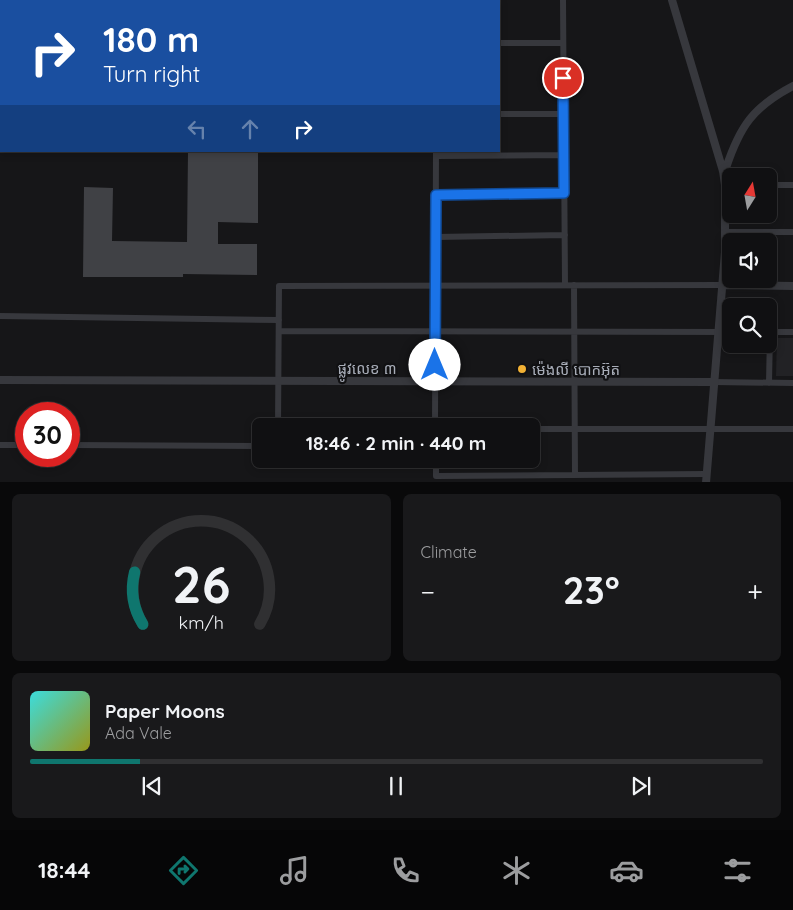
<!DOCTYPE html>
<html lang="en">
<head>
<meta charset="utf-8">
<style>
	body { margin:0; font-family:Quicksand,"Noto Sans Khmer",sans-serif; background:#19191b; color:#f1f3f6; height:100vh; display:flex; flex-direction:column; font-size:19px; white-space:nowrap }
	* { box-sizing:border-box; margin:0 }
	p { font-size:16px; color:#9c9d9f }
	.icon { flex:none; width:28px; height:28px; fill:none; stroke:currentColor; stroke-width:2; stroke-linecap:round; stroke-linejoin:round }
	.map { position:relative; height:482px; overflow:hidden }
	.panel { display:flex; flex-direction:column; gap:12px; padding:12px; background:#09090a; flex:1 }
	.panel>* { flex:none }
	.guide { position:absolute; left:0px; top:0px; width:500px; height:152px; box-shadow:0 2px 8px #0003,0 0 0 1px #303032; background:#1a4fa0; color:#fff; overflow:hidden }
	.needle { width:32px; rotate:11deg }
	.controls { position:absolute; left:722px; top:168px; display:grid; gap:10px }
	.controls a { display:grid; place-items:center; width:55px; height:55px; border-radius:8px; background:#101012; box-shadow:0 2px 8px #0003,0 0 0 1px #303032; font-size:25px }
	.speed { position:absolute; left:15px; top:402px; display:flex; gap:10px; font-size:25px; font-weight:700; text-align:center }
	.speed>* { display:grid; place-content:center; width:65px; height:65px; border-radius:50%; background:#101012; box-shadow:0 2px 8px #0003,0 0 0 1px #303032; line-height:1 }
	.speed .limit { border:8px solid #d22; background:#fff; color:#111 }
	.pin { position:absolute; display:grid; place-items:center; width:42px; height:42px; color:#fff; margin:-21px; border:2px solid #fff; border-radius:50%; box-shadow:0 1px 5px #0007 }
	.me { position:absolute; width:55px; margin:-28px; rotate:0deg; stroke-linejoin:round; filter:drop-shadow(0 0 4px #0008) }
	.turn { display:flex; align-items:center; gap:18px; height:105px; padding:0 20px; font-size:22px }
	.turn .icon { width:65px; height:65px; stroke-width:2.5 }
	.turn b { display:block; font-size:35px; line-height:42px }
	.lanes { display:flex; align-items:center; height:48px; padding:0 20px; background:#0003; justify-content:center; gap:25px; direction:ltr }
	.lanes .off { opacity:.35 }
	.big { font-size:38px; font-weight:700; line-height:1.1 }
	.panel .widget { flex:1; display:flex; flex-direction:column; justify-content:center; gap:8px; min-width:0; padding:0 18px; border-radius:8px; background:#19191b }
	.panel .dial { align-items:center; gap:0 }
	.dial svg { height:130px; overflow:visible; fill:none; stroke:#303032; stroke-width:7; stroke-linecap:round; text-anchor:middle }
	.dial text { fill:#f1f3f6; stroke:none }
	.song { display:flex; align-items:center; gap:15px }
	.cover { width:60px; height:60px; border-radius:8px; background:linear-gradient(135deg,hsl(180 70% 55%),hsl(60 70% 35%)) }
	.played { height:5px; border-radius:2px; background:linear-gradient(90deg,#0f766e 15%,#303032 15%) }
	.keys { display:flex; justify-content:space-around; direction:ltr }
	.heat { display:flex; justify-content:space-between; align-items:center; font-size:28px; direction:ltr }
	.panel .tiles { flex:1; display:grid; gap:12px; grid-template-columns:1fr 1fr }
	.widget:last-child { grid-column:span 2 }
	.trip { position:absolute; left:252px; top:418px; width:288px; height:50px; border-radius:8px; background:#101012; box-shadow:0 2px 8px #0003,0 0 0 1px #303032; font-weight:700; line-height:50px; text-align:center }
	.menu { display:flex; height:80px; justify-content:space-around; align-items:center; background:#060607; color:#9c9d9f }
	.menu .icon { width:35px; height:35px }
	.menu .active { color:#0f766e }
	.menu b { font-size:22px; color:#f1f3f6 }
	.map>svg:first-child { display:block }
	.built { fill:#222225 }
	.building { fill:#404145 }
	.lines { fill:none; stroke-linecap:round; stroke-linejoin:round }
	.minor { stroke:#37383d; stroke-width:6 }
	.tertiary { stroke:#37383d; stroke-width:8 }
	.route-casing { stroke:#114b97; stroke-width:12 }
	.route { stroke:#1a73e8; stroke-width:9 }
	.poi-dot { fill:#f2b134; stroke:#111113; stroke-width:2 }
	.labels { text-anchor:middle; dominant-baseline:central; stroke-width:4.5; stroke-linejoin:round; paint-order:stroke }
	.street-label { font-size:15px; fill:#a8adb8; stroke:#111113 }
	.poi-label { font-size:15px; fill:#a8adb8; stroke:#111113; text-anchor:start }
</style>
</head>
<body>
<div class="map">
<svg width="793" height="483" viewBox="0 0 793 483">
	<rect width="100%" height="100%" fill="#161618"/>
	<path class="built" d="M777 338H793V376H776Z"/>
	<path class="building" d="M188 151H258V223L218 222V244H257V275L183 274V277H83L84 187 113 188 112 241 187 242Z"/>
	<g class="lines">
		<path class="minor" d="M563 0 565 285
			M499 43H563
			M499 114H564
			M436 156 564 155
			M769 185H793
			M436 195 564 193
			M726 232H793
			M436 237 565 235
			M574 285 575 474
			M0 316 279 320
			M279 331 731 332
			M769 332H793
			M713 382 793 383
			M769 383 770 332
			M278 426 279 286 722 285
			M435 426 436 151
			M531 429H793
			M0 445H26
			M69 445 261 446
			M436 459V476L706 474"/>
		<path class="tertiary" d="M672 0 723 171 725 185V252L706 483
			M723 171 726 168C740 126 753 107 793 86
			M722 285 793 286
			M0 380 713 382"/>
	</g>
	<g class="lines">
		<defs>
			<path id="route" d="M435 365 436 195 564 193 563 78"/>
		</defs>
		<use href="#route" class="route-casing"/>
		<use href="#route" class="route"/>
	</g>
	<circle class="poi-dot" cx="522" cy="369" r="5"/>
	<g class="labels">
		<g class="street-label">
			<text x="367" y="368">ផ្លូវលេខ ៣</text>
		</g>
		<g class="poi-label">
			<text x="532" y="369">ម៉េងលី បោកអ៊ុត</text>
		</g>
	</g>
</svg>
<div class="controls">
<a><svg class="needle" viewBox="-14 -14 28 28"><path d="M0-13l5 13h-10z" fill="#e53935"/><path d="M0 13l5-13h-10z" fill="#9c9d9f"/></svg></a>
<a><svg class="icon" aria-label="sound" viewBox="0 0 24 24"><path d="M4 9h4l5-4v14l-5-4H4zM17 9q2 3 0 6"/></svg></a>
<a><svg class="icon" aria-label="search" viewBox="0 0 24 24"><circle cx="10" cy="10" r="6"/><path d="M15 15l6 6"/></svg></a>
</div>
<div class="speed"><div class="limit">30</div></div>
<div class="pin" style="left:563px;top:78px;background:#d93025"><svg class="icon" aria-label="arrive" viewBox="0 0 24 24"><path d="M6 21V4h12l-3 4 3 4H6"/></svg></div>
<svg class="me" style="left:435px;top:365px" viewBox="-20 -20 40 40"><circle r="19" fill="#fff"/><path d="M0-13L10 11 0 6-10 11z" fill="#1a73e8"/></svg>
<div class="trip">18:46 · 2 min · 440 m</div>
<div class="guide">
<div class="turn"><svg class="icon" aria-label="right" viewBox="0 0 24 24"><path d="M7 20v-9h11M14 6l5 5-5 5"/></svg><div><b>180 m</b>Turn right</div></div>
<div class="lanes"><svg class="icon off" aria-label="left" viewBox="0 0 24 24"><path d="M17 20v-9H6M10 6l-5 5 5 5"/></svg><svg class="icon off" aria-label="ahead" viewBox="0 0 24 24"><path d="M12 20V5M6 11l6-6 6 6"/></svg><svg class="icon" aria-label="right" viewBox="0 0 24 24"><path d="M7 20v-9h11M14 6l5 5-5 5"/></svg></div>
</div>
</div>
<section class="panel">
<div class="tiles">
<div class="widget dial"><svg viewBox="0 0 100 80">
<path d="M14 69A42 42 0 1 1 86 69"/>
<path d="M14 69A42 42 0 0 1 9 37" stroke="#0f766e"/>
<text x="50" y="56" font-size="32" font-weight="700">26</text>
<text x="50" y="72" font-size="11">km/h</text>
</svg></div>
<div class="widget"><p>Climate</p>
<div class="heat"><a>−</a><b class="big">23°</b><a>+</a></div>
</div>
<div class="widget">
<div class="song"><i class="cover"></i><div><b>Paper Moons</b><p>Ada Vale</p></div></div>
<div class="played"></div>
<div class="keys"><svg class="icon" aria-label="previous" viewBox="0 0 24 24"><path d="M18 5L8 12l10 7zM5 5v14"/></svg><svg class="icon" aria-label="pause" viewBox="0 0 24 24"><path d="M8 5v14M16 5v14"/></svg><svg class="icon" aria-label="next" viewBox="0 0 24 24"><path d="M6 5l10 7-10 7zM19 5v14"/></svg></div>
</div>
</div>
</section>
<nav class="menu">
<b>18:44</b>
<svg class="icon active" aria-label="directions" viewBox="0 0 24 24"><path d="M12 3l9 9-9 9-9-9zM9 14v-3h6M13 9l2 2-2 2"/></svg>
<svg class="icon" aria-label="music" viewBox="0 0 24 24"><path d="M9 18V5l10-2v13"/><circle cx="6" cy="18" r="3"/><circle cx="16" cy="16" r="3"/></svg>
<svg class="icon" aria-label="phone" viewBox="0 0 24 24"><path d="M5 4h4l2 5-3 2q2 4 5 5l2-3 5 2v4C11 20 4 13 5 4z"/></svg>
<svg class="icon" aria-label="climate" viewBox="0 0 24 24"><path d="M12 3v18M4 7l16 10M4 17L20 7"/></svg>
<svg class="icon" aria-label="car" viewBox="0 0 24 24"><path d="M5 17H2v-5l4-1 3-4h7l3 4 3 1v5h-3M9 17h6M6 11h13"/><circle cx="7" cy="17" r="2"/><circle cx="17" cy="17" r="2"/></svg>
<svg class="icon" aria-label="filters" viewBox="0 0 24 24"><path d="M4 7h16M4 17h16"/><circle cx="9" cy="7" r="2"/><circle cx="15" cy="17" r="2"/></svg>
</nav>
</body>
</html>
